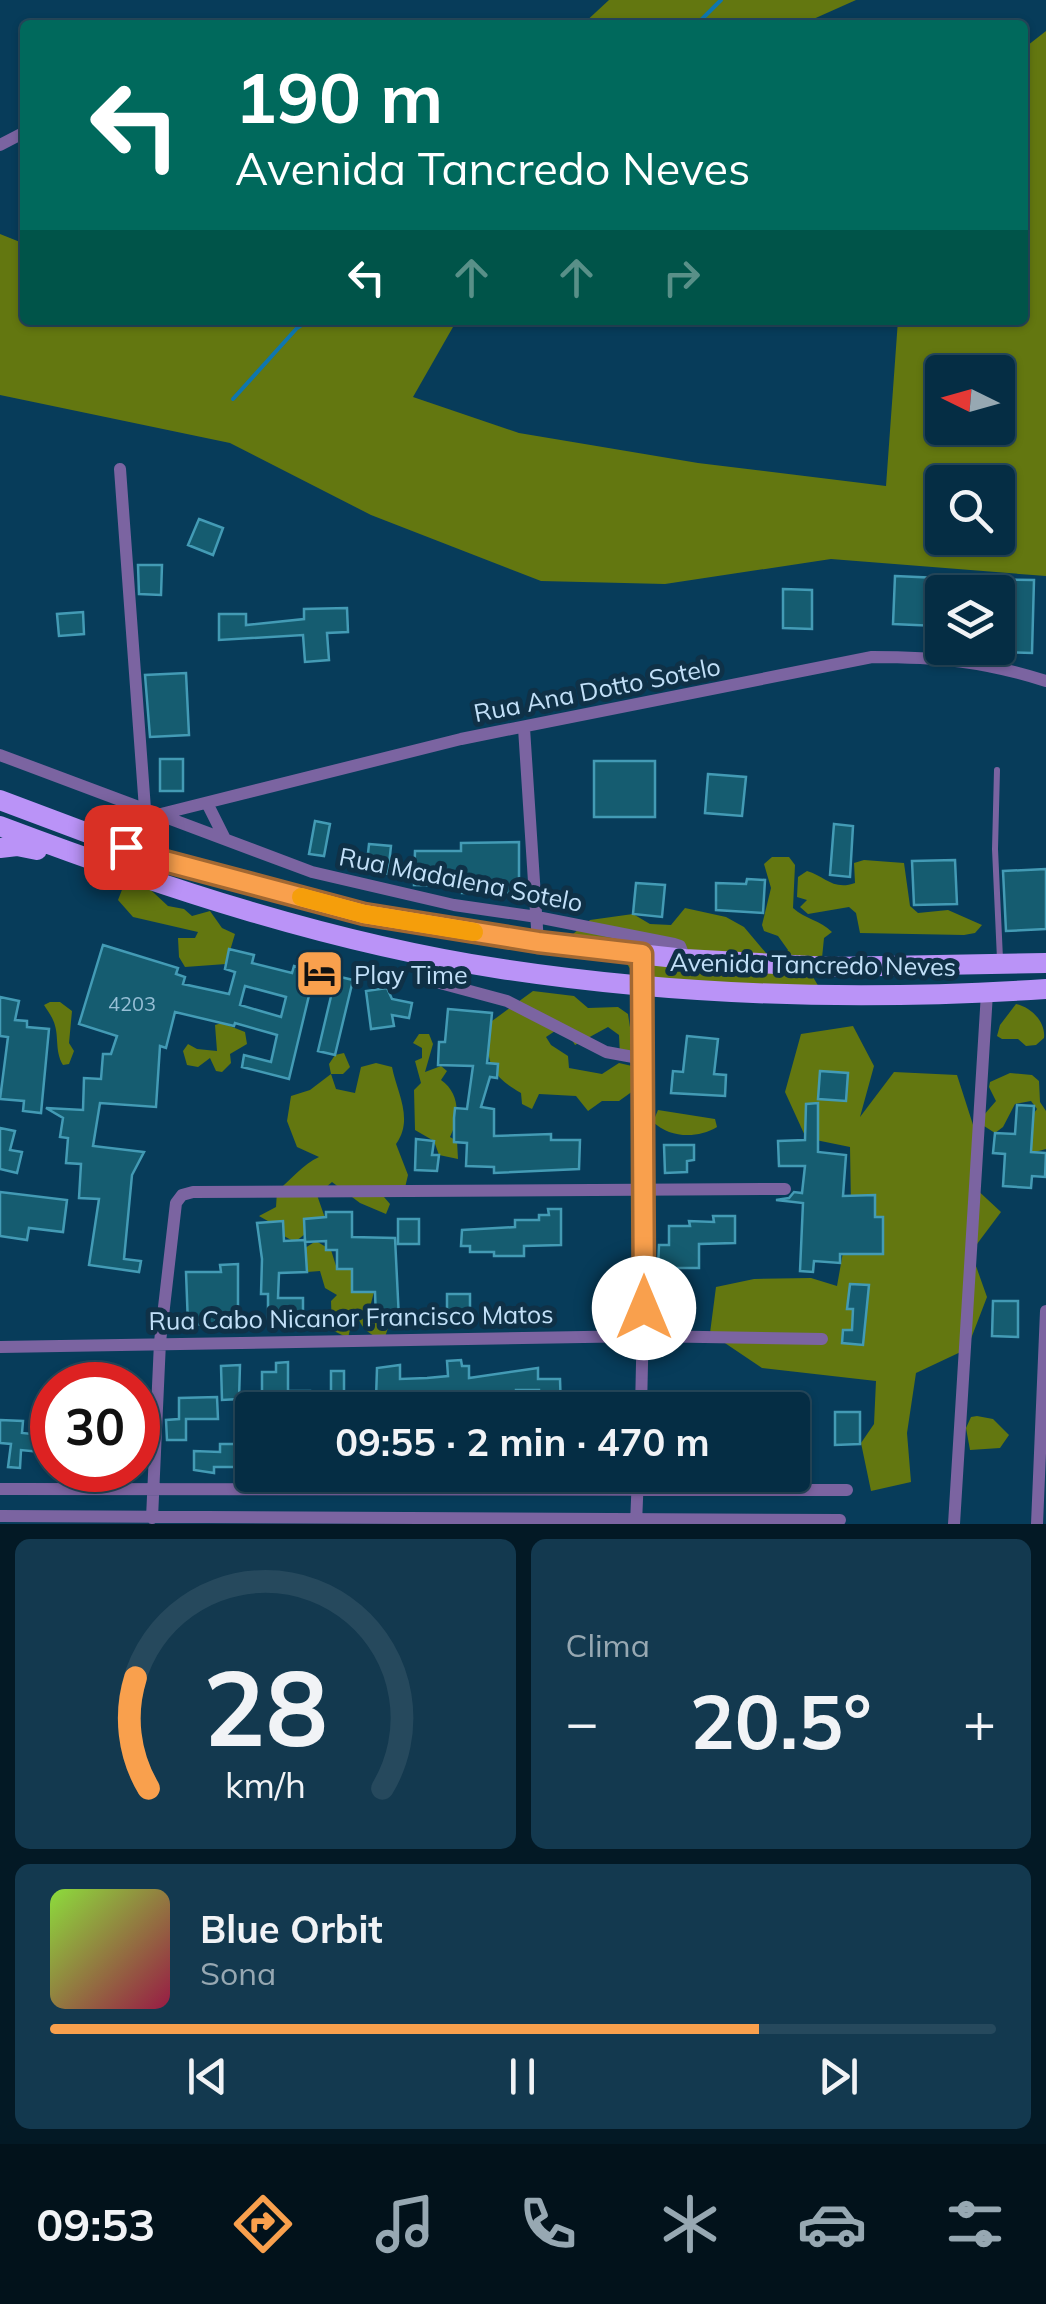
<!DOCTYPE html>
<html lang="pt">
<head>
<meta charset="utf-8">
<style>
	body { margin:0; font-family:Mulish,sans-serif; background:#13394f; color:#f1f3f6; height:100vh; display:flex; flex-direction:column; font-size:38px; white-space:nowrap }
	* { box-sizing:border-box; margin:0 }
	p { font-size:32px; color:#97a8b2 }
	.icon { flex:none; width:55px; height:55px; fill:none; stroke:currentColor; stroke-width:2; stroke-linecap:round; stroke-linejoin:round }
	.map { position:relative; height:1524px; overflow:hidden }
	.details { display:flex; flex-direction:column; gap:15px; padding:15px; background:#031925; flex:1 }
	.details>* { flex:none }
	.hud { position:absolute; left:20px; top:20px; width:1008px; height:305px; border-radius:10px; box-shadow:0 2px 8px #0004,0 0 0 2px #26495d; background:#00695c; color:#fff; overflow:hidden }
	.needle { width:65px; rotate:275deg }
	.buttons { position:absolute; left:925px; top:355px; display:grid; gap:20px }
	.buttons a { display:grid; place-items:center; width:90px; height:90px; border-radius:10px; background:#052d44; box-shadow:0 2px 8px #0004,0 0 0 2px #26495d; font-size:50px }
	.speed { position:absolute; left:30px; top:1362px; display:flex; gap:20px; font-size:50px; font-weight:700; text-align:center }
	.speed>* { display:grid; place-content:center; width:130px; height:130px; border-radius:50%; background:#052d44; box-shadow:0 2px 8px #0004,0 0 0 2px #26495d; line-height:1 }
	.speed .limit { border:15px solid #d22; background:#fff; color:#111 }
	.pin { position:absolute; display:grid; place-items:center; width:85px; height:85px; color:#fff; margin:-42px; border-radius:20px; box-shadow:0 5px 15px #0006 }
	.me { position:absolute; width:110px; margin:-55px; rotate:0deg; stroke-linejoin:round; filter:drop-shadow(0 0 8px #0008) }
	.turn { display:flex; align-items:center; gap:35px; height:210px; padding:0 50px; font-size:45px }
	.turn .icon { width:130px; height:130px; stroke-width:2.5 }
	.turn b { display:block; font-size:70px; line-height:85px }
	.lanes { display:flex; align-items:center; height:95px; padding:0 50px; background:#0003; justify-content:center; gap:50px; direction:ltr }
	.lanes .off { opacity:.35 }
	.big { font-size:75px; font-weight:700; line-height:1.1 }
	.details .widget { flex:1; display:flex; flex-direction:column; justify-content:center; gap:15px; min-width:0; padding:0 35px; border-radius:15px; background:#13394f }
	.details .dial { align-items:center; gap:0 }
	.dial svg { height:260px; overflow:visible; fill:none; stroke:#26495d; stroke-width:7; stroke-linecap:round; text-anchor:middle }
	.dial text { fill:#f1f3f6; stroke:none }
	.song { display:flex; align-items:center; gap:30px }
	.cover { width:120px; height:120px; border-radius:15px; background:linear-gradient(135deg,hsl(90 70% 55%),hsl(340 70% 35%)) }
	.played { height:10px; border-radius:5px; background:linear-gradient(90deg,#f9a04d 75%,#26495d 75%) }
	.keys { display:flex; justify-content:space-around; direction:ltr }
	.heat { display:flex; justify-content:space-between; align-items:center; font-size:55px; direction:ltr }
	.details .tiles { flex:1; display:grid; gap:15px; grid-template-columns:1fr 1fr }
	.widget:last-child { grid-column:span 2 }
	.trip { position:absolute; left:235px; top:1392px; width:575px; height:100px; border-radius:10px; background:#052d44; box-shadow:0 2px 8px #0004,0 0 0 2px #26495d; font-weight:700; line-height:100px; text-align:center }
	.menu { display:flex; height:160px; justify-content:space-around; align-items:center; background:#02121b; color:#97a8b2 }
	.menu .icon { width:70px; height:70px }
	.menu .selected { color:#f9a04d }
	.menu b { font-size:45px; color:#f1f3f6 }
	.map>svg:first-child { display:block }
	.forest { fill:#637710; fill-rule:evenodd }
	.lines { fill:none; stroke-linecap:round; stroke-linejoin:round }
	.stream { stroke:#0e76af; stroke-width:4 }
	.building { fill:#155c70; stroke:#439bb5; stroke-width:2.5; fill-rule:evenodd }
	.service { stroke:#7b64a1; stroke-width:6 }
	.minor { stroke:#7b64a1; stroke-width:12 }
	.primary { stroke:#ba93f7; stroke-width:20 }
	.route-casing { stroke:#a26832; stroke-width:25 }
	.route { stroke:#f9a04d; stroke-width:18 }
	.slow { stroke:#f59e0b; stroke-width:18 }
	.labels { text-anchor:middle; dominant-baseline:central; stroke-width:10; stroke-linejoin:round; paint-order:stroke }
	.number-label { font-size:20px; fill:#97bfd6 }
	.street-label { font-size:25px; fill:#c2e0f8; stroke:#0f3147 }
	.poi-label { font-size:25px; fill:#c2e0f8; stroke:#0f3147; text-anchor:start }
</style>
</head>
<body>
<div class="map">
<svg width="1046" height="1524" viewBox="0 0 1046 1524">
	<rect width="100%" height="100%" fill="#073c5a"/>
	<path class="forest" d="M609 0H856L800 25H582Z
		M1046 31V576L831 559 665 584 541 581 371 515 230 443 0 395V234L25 244V320H457L413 397 519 433 698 463 886 486 898 320H1022L1023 49ZM942 372H998V428H942ZM942 482H998V538H942Z
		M772 857H789L795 865 793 908C805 919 820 920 832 932L824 938 822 958 738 968 748 973 781 972 813 977 823 994 635 976 627 964 646 956 633 940C609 946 595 944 573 934L590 920 633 914 650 924 671 925 685 908 726 917 744 927 771 959H782L788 950 778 936 764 931 762 925 771 888 764 864Z
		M864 860 904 863 910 906 918 913 948 910 982 925 975 933 964 935 860 933 856 913 849 907 808 914 800 907 807 900 797 897 798 877 807 871C825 876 833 891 855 883L854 863Z
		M141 881 168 906 184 909 192 916 210 911 222 928 235 934 226 964 185 967 179 957 178 938H195L198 932 133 917 118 900 125 882Z
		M533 991 574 996 588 1008 618 1007 628 1014 634 1054 620 1055 619 1035 608 1027 575 1045 567 1032 555 1031 546 1037 551 1045 568 1056 569 1068 602 1074 619 1063 632 1066 633 1091 619 1101H602L588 1111 576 1096 539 1094 532 1109 522 1104 521 1093C487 1074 484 1058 492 1021Z
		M50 1002H60L72 1011 69 1043 74 1051 69 1064 63 1065C54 1050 60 1035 53 1020 51 1015 47 1010 44 1005Z
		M1016 1004C1031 1007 1046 1022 1044 1038L1036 1045 1026 1046 1018 1039H1002L997 1036 1000 1025Z
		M222 1023 245 1032 247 1044 230 1054 231 1063 222 1072 216 1071 210 1058 198 1067 187 1065 183 1051 188 1044 197 1049 217 1051 215 1025Z
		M853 1026 874 1066 860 1117 894 1072 957 1075 975 1131 973 1186 1001 1212 971 1252 987 1297 967 1349 916 1373 907 1433 911 1482 871 1491 861 1443 874 1424 876 1381 762 1368 710 1333 716 1287 754 1279 811 1278 837 1286 851 1207 850 1147 806 1138 785 1092 801 1034Z
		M419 1034H429L433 1044 425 1072 441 1066 447 1071 441 1080C460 1093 460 1117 450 1137L457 1141 458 1159 439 1155 434 1141 415 1130 414 1090 421 1083 415 1061 422 1058V1048L413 1043Z
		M344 1053 350 1067 343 1074H331L336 1089 355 1093 361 1067 376 1063 392 1067C397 1093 414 1119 396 1144L408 1175 404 1192 378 1190 390 1204 386 1214 360 1203 332 1182 317 1195 325 1218 295 1242 282 1235 283 1223 275 1225 259 1216 276 1207 277 1191C291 1180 303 1164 319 1157L297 1147 287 1121 291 1096 310 1090 331 1074 329 1064 335 1055Z
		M1010 1073 1032 1075 1039 1081 1040 1102 1046 1111V1149L1028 1154 1030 1118 1037 1109 1031 1101 1015 1104 1003 1127 995 1133 984 1126 983 1116 996 1101 989 1087 990 1082Z
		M658 1110 715 1119 717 1127C697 1139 670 1138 653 1122Z
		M316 1241 331 1250 337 1269H352L353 1292H363L367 1285 375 1288 369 1311 376 1320 389 1325 384 1340C367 1334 360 1327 355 1309L348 1338 332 1330 331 1301 337 1295 325 1288 320 1271 307 1272 305 1248Z
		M977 1416 993 1419 1009 1435 1000 1448 970 1450 966 1428 971 1417Z"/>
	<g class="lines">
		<path class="stream" d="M696 25 721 0
			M233 399 297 328 309 320"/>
	</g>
	<path class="building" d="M199 519 223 528 213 555 188 545Z
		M138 565H162L161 595 139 594Z
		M895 576 939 578 937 626 893 624Z
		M983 579 1034 580 1032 653 998 652V592H983Z
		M783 589 812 590V629L783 628Z
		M347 608 348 632 327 633 329 660 305 662 303 635 219 640V614H246V625L304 619V609Z
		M83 612 84 634 59 636 57 614Z
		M186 673 189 735 150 737 145 675Z
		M160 759H183V791H160Z
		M594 761H655V817H594Z
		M708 774 746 777 742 816 705 813Z
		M315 821 330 824 324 856 309 854Z
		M834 824 853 826 850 877 830 875Z
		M519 842V893H462V886L414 885 415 851H461V843Z
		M369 844 391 846 388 874 366 872Z
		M955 860 957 904 914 905 912 861Z
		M1046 869V929L1006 931 1003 871Z
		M747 879 765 880 763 913 716 910V883L746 884Z
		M636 883 665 885 662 917 633 914Z
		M103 945 178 968 176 974 185 977 183 984 229 994 235 972 225 969 229 949 254 955 252 963 292 973 294 966 353 980 335 1055 318 1051 333 988 312 983 289 1079 242 1067 244 1055 271 1062 277 1035 235 1023 234 1026 175 1012 166 1048 160 1046 156 1107 100 1103 93 1146 144 1152 132 1175 124 1259 141 1261 139 1272 89 1265 99 1199 79 1198 81 1164 66 1163 68 1138 60 1137 63 1118 46 1108 83 1110 84 1078 101 1079 103 1054H111L117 1036 79 1024ZM245 986 286 997 281 1017 240 1005Z
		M387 988 392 999 412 1003 409 1018 392 1015 394 1026 371 1029 366 991Z
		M0 997 19 1001 15 1020 27 1021V1027L49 1029 41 1113 23 1111 24 1101 0 1099 8 1037 0 1036Z
		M448 1009 492 1013 487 1063 498 1064 497 1078 490 1077 481 1107 494 1109V1136L551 1134V1140H580L579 1169 494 1173V1167L466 1166 467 1143 454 1142V1118L455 1108 467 1109 473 1066 438 1065 439 1042H445Z
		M687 1036 718 1039 714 1074 726 1075 725 1096 671 1093 673 1071 683 1072Z
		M820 1071 848 1073 846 1101 818 1099Z
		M818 1103V1152L846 1155 843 1196 875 1195V1217H883V1254H840V1263L814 1261 813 1272 800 1271 803 1203 776 1200 789 1198 794 1192 802 1193 805 1166H779L778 1141 805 1140 806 1104Z
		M1017 1105 1034 1106 1031 1152 1046 1153 1045 1177 1032 1176 1031 1188 1003 1186 1005 1154 993 1153 995 1133 1015 1134Z
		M0 1128 15 1131 10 1150 22 1152 17 1173 0 1169Z
		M416 1139 434 1141 432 1155H439L437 1171 415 1170Z
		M664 1145H694V1160L687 1161V1172L665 1173Z
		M0 1192 67 1200 63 1232 29 1228 27 1240 0 1236Z
		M548 1209H561V1245L524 1246V1256H494V1252H470V1246H461L462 1230 515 1227V1220H539V1215H549Z
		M326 1212H352V1237L395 1238 399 1319 376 1320 375 1292H352V1269H337V1250H326V1241L305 1242 304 1219 326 1217Z
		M713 1216H735V1243L699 1244V1268H658L659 1245H669V1226H690L689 1221 714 1222Z
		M398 1219H419V1244H398Z
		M283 1221 284 1241 305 1240 307 1272 279 1273 278 1298H303V1319H268V1294H261L262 1259 257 1223Z
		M238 1264V1317L216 1319V1324L188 1325 186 1272H221L220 1265Z
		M850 1284 869 1285 863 1345 842 1343 843 1330H852L853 1309H847Z
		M447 1294H470V1317H447Z
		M993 1301H1018V1337L992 1336Z
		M461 1360 462 1366H469V1378L538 1368V1379H560L561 1410H539V1390H516V1400L496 1399 497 1407 470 1406V1410H447V1403H428L427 1396 376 1399 377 1368 400 1365V1379L427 1378 448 1376 447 1361Z
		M288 1362V1391H310V1410H275V1393H262V1372H276V1363Z
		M101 1364 127 1370 126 1385H96V1369H101Z
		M240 1365 239 1399 222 1400 221 1366Z
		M331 1371H344V1410H331Z
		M217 1397 218 1419H186V1440H167L166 1420 179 1419V1398Z
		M835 1412H860V1444L835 1445Z
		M242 1419H252V1461H243V1467H214V1473L194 1470V1451L220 1452V1444H242Z
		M0 1420 23 1421 22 1433 52 1436V1453L21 1450 20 1468 8 1467 11 1444 0 1443Z"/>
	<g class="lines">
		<path class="service" d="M997 770 995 849 1000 959"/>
		<path class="minor" d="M0 145 25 132
			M120 469 145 809
			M524 728 538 943
			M0 755 312 872 454 905 537 917 674 944 680 946 685 959
			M207 803 225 839
			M161 814 461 739 872 657C938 657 983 661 1046 681
			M431 955V966L440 983 507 1001 606 1052 644 1059
			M0 1347 644 1336 822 1339
			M641 1410 645 1224 642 954
			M0 1489 847 1490
			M0 1516 840 1520
			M152 1518 160 1342 176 1203 182 1195 193 1192 785 1189
			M636 1524 638 1475
			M954 1524 987 993
			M1037 1524 1046 1311"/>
		<path class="primary" d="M0 800 157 859 364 914 538 943 685 959 830 967 1046 963
			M0 826C162 887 330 943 502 969 680 996 866 1001 1046 989
			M0 848 17 846 37 850"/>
	</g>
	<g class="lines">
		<defs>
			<path id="route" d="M126 847 157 859 364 914 538 942 642 954 644 1308"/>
		</defs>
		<use href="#route" class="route-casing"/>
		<use href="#route" class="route"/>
		<path class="slow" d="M301 897 364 914 474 932"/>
	</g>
	<defs>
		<symbol id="hotel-square" viewBox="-11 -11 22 22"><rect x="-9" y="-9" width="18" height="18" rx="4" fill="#f9a04d" stroke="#0f3147"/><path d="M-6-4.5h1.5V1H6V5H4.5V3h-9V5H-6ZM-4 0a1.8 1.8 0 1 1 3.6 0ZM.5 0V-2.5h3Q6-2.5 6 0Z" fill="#111"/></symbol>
	</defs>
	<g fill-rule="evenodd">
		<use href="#hotel-square" x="292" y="946" width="55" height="55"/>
	</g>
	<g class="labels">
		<g class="number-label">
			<text x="132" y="1003">4203</text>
		</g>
		<g class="street-label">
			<text transform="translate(597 689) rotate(-11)">Rua Ana Dotto Sotelo</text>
			<text transform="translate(461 879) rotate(11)">Rua Madalena Sotelo</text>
			<text transform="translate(813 964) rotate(1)">Avenida Tancredo Neves</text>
			<text transform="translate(351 1317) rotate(-1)">Rua Cabo Nicanor Francisco Matos</text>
		</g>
		<g class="poi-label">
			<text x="354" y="974">Play Time</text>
		</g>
	</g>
</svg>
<div class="buttons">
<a><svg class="needle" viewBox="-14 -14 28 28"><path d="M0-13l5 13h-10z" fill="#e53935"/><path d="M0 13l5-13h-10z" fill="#97a8b2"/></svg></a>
<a><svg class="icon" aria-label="search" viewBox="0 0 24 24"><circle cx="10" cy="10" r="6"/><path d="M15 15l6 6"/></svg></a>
<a><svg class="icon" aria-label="layers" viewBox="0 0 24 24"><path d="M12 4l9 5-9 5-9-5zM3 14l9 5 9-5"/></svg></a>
</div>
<div class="speed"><div class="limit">30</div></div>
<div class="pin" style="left:126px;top:847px;background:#d93025"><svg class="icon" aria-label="arrive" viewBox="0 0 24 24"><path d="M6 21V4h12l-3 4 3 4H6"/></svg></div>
<svg class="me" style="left:644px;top:1308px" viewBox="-20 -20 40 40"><circle r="19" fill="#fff"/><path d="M0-13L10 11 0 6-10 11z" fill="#f9a04d"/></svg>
<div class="trip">09:55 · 2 min · 470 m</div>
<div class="hud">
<div class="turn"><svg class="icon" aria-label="left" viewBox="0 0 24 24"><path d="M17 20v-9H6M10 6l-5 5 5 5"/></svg><div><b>190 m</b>Avenida Tancredo Neves</div></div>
<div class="lanes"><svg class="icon" aria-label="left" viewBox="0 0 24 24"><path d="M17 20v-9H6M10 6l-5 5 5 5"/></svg><svg class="icon off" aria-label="ahead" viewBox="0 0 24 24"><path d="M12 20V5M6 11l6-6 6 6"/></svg><svg class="icon off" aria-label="ahead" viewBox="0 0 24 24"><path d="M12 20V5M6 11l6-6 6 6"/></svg><svg class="icon off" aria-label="right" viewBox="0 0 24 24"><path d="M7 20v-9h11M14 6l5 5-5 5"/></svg></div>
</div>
</div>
<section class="details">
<div class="tiles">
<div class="widget dial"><svg viewBox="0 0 100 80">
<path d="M14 69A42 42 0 1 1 86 69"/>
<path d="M14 69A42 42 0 0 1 10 35" stroke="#f9a04d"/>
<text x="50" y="56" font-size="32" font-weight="700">28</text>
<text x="50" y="72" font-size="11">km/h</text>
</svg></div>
<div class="widget"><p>Clima</p>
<div class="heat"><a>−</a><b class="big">20.5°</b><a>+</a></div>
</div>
<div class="widget">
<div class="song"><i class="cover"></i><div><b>Blue Orbit</b><p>Sona</p></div></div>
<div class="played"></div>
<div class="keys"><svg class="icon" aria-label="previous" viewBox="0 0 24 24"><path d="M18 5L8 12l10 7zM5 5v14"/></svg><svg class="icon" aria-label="pause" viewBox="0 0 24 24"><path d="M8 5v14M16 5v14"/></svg><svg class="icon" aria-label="next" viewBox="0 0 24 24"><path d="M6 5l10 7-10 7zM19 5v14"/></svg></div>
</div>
</div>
</section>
<nav class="menu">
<b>09:53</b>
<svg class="icon selected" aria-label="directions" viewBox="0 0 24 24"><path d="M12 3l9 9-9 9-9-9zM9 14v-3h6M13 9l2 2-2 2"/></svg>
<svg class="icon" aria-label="music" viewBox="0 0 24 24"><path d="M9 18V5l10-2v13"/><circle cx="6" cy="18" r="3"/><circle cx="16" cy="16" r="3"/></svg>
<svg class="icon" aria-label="phone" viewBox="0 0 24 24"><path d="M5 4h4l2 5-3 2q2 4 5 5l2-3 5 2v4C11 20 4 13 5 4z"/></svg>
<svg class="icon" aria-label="climate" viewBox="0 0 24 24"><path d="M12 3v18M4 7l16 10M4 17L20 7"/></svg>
<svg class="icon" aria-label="car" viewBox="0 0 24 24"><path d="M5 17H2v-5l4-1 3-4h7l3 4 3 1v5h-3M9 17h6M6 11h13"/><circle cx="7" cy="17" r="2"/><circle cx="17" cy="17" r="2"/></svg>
<svg class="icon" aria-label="filters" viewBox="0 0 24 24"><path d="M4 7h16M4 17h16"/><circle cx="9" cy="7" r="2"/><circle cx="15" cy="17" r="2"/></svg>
</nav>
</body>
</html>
